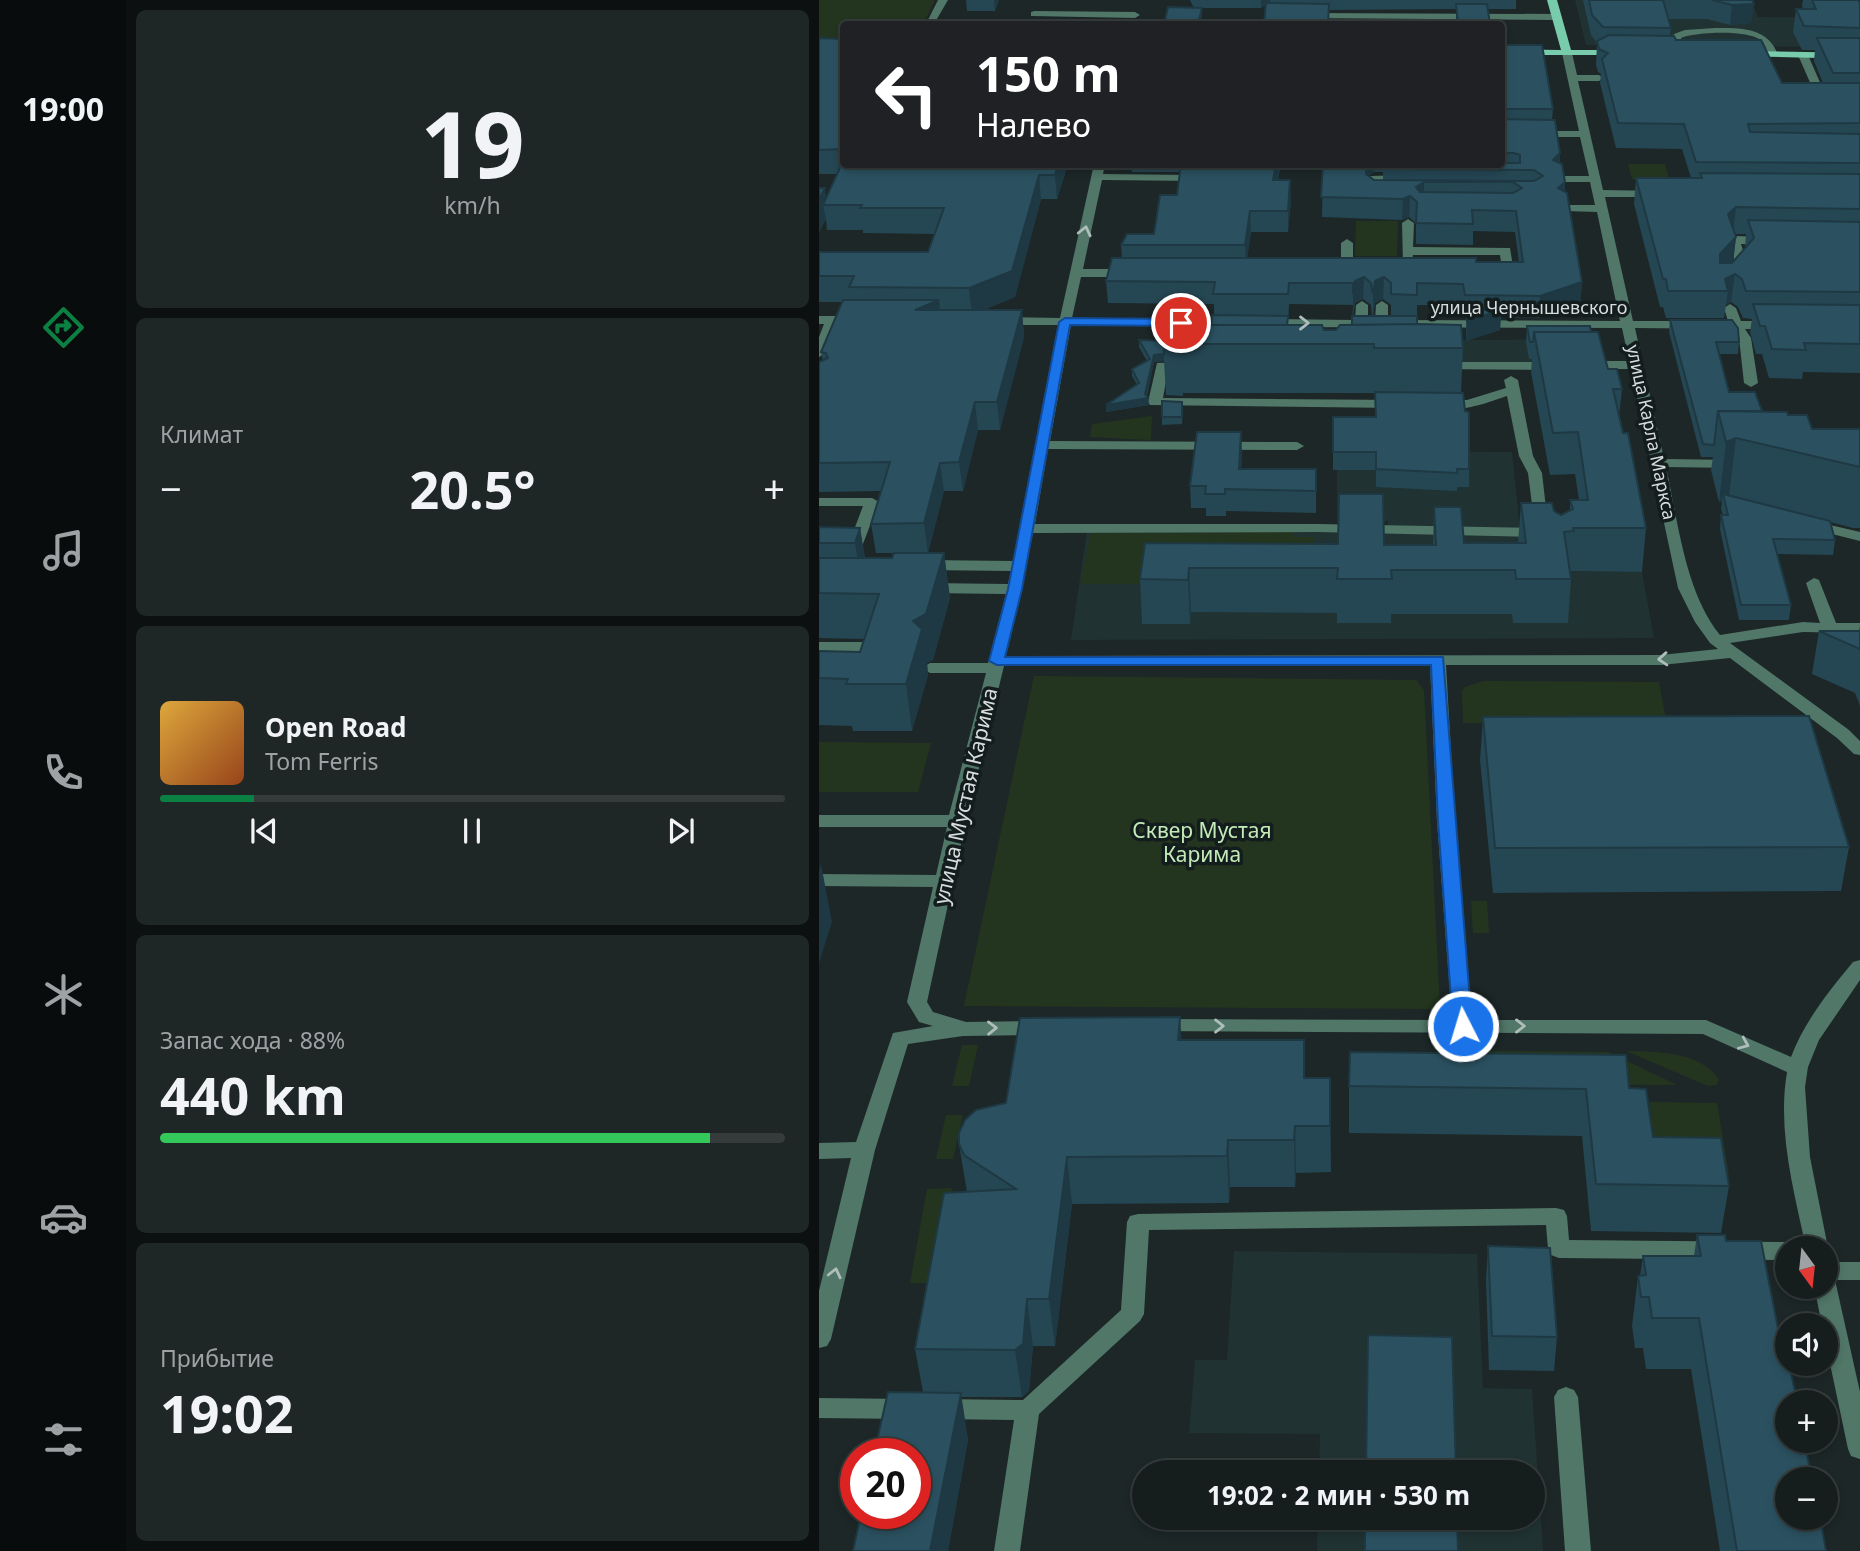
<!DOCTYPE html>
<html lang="ru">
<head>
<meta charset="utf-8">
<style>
	body { margin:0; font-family:"Noto Sans",sans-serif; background:#1f2626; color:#f1f3f6; height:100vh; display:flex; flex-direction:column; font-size:26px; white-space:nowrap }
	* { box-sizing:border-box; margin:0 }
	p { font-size:23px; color:#9ea2a4 }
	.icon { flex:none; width:38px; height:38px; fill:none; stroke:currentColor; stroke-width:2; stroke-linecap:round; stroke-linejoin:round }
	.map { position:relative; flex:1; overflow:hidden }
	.panel { display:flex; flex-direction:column; gap:10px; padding:10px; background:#0c1010; width:693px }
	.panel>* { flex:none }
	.hud { position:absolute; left:21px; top:21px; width:665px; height:147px; border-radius:7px; box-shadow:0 4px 10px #0003,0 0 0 2px #353b3b; background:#202124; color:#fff; overflow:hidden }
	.needle { width:46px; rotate:165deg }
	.fabs { position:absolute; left:956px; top:1236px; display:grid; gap:14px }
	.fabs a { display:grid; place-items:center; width:63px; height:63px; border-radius:50%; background:#161d1d; box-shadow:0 4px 10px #0003,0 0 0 2px #353b3b; font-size:35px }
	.speed { position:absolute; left:21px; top:1438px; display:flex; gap:14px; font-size:35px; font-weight:700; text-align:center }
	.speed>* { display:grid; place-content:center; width:91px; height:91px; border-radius:50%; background:#161d1d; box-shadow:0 4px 10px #0003,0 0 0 2px #353b3b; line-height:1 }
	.speed .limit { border:10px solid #d22; background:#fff; color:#111 }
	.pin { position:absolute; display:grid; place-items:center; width:60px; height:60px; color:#fff; margin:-30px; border:4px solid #fff; border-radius:50%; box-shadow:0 2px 7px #0007 }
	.me { position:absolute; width:77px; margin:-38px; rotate:355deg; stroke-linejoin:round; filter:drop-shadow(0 0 5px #0008) }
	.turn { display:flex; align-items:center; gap:24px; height:147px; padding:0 21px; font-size:32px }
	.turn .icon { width:91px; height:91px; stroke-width:2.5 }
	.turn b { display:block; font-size:49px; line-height:60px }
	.big { font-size:52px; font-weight:700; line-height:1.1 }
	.panel .widget { flex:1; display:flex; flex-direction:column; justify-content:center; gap:10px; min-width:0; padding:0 24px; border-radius:10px; background:#1f2626 }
	.panel .dial { align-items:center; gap:0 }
	.dial b { font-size:91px; line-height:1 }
	.song { display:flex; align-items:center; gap:21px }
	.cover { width:84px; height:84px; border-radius:10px; background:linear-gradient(135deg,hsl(40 70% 55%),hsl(20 70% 35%)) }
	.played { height:7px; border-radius:4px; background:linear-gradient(90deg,#0b8043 15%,#353b3b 15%) }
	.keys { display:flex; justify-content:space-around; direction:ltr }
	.heat { display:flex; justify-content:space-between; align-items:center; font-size:38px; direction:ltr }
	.charge { height:10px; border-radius:5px; background:linear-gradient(90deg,#34c759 88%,#353b3b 0) }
	.trip { position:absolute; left:313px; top:1460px; width:413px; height:70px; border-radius:35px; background:#161d1d; box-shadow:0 4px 10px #0003,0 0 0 2px #353b3b; font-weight:700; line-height:70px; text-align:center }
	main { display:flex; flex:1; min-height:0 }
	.tabs { display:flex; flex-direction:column; width:126px; justify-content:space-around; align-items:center; background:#090c0c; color:#9ea2a4 }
	.tabs .icon { width:49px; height:49px }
	.tabs .on { color:#0b8043 }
	.tabs b { font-size:32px; color:#f1f3f6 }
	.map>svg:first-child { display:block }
	.built { fill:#203232 }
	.green { fill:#24351f }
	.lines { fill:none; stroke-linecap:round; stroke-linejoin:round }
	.minor { fill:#517768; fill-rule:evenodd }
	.major { fill:#78cbab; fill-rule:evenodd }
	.wall { fill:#254653; fill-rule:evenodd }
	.shaded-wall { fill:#1e3943 }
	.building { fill:#2b5160; stroke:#1e3943; stroke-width:2; fill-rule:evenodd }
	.oneway { stroke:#afbeba }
	.route { fill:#1a73e8; stroke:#114b97; stroke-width:2 }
	.labels { text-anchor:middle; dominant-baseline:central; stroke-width:7; stroke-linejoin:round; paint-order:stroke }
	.far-street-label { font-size:18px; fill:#d7dddd; stroke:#141d1d }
	.street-label { font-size:21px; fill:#d7dddd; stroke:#141d1d }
	.park-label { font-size:21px; fill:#c3eab7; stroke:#141d1d }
</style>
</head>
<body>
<main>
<nav class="tabs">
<b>19:00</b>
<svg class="icon on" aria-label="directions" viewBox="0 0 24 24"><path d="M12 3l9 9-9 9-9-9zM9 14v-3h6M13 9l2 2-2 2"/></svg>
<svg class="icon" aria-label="music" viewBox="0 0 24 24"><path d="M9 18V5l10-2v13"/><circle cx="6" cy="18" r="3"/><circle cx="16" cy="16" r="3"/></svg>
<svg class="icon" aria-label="phone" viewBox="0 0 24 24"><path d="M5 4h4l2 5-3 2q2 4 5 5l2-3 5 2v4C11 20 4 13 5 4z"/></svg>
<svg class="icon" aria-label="climate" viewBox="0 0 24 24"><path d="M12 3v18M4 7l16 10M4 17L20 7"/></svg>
<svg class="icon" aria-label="car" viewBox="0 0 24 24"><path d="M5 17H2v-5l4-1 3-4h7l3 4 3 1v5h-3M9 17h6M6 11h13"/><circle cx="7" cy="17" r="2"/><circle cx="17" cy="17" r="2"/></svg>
<svg class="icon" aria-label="filters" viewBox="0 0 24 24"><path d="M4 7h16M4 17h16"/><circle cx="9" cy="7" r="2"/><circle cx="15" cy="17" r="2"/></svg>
</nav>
<section class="panel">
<div class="widget dial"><b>19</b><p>km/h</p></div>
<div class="widget"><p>Климат</p>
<div class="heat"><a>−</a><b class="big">20.5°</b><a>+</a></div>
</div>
<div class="widget">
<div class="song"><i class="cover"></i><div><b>Open Road</b><p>Tom Ferris</p></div></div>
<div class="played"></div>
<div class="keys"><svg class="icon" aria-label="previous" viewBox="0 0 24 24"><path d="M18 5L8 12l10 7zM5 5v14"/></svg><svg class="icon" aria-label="pause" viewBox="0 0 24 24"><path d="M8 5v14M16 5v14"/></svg><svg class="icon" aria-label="next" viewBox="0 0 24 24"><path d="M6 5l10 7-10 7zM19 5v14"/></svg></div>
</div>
<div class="widget"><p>Запас хода · 88%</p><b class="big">440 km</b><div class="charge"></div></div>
<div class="widget"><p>Прибытие</p><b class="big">19:02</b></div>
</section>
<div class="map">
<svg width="1041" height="1551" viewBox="0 0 1041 1551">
	<rect width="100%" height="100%" fill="#1d2727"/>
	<path class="built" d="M756 0H932L939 17 1041 18V47L767 45Z
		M771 339 785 367H642L639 340Z
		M536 451 693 452 701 528 569 527V521H518V470Z
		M268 531H706L751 571 823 572 835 638 252 640Z
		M415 1251 658 1254 664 1388 713 1389 724 1551H498L499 1517H714V1472H500L501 1434 370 1433 376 1360H408Z"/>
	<path class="green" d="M0 0H116L104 24H24V44H0Z
		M809 164H846L850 179H813Z
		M537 221H579L578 256H536Z
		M333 416 332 440 271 437 273 424Z
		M474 532 476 537H495L494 563 456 584H261L272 533Z
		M215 676 597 680 605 690 621 1009 145 1006Z
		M664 681 840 682 848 725 644 723 643 691 646 687Z
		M0 742 112 743 99 792H0Z
		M652 901H668L670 933H654Z
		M143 1045H159L150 1086H133Z
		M668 1051 789 1052 858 1085 670 1084Z
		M807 1051C836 1052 883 1051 900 1080L897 1085 889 1086Z
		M830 1102 898 1103 910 1175 840 1174Z
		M127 1115H144L134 1159H117Z
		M133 1188 117 1283H91L108 1189Z"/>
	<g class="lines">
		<path class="minor" d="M119 0H129L115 24H107Z
			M215 11 316 12 321 15 316 18 212 16V12Z
			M486 13 738 14 743 17 738 20 483 18V14Z
			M896 28C922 28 949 27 959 55L950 57C948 53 947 46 944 42 932 29 877 32 862 38L866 54 857 56 851 40 855 34 866 30Z
			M748 50 753 53 758 75H780L785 78 780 81H759L784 190 838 191 844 194 838 197H786L814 321H909L905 308 911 304 917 308 922 321H955L961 325 955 329H926L932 338 939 383 932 387 925 383 920 338 913 329 816 328 845 459 917 460 924 464 917 468 847 467C859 521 866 592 901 635L984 622 1001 623 987 583 995 578 1000 580 1017 623H1041V633L984 632 911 643 1030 730 1041 741V755L1035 754 1018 738 911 658 842 665H627L636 821 653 1020H887L972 1057C985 1022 1010 991 1034 962L1041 960V980L1000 1040 989 1067 986 1087 991 1157 1009 1248 1006 1254V1248H987C975 1191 958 1131 968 1072L884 1034 333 1031 330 1026 333 1021 340 1019 633 1020 618 821 611 665 185 666 147 821 108 1002 114 1012 147 1022 221 1021 228 1023 231 1028 228 1033 221 1035 144 1036 89 1044 56 1150 12 1339 8 1346 0 1348V1291L32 1158 0 1159V1143L37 1142 74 1033 114 1026 100 1022 88 1002 114 887 0 886V874L117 875 128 827H0V815H130L167 673H111L103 668 111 663H169L187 594 108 593 100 588 108 583 189 584 192 571 105 570 97 565 105 560 194 561 239 325H182L176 321 182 317 241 318 275 164H286L284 174 374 175 376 164H387L385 178 379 181 283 180 264 269H313L319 273 313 277H262L253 318 413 319 419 323 413 327 252 325 231 441 478 442 485 446 478 450 229 449 216 524H499L716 528 709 473 700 456 688 396C670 402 632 417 615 404L622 400H648L687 388 685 380 692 376 699 380 714 456 723 473 729 526 726 529 729 533 722 537 499 532 214 533 187 656 842 655 899 649 891 643 876 622 859 588 812 369H765L758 365 765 361H810L803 328 444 327 438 323 444 319 536 320 537 305 543 301 549 305V320H556L557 305 563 301 569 305V320L801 321 778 212 746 211 740 208 746 205H776L771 182H741L735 179 741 176H770L761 137H682V131H760L743 53Z
			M984 52 989 55 1010 103 1009 105 1000 103 979 55Z
			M551 176 586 175 592 178 586 181H561V192L569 195 555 198 549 195Z
			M589 219 595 223 594 247 691 248 695 273 689 277 674 276V270L683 269 681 255H594L592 264H584L583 223Z
			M915 236 950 237 956 241 950 245 922 244 929 266 914 278 908 274 917 265 909 240Z
			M528 239 534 243V273L528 277 515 276V270L522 269V243Z
			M0 316H38L44 320 38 324H18L7 353 0 357V337L5 324H0Z
			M370 362 377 366 375 369 349 370 344 398 580 400 587 404 580 408 331 405 329 402 338 363Z
			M622 362H734L741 366 734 370 617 369 615 366Z
			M0 498H53L60 502 39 557H29L26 554 44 506H0Z
			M990 520 1041 532V541L985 527 983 524 985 521Z
			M0 642H47L55 647 50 665 42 670 34 665 38 652H0Z
			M737 1208 745 1210 748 1216 750 1240 968 1242 978 1248H968V1260L740 1258 732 1255 729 1249 727 1225 330 1230 325 1314 321 1321 220 1414 201 1551H175L195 1420 120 1419 111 1416 108 1409 111 1402 120 1399 204 1400 302 1310 308 1222 311 1216 319 1214Z
			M1006 1262H1041V1280H1016L1041 1392V1459L1032 1456 1029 1449 1006 1340V1325H1003L995 1286H1006Z
			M747 1387 755 1390 759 1397 772 1551H746L735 1397 739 1390Z
			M0 1398 89 1399 98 1402 101 1409 98 1416 89 1419 0 1418Z"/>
		<path class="major" d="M728 0H738L752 50H801L806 53 805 55H682V49L742 50Z
			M927 51 1041 53V59L923 56 922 54Z"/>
	</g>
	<path class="wall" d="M147 0H180L176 11H148Z
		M371 0H697V9H669L671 24H637V9L510 10V24H445L446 6 442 8H383V24Z
		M764 0H933L935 4 932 23 911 25 888 19H849L852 28 851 36 857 40 963 83H1004L995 61 996 50H983L974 32 977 9H984L983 6 984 0H1039L1041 3V373L984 372 983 379 950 378 943 354H937L931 332 933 319 924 318 919 307 912 302 907 305 905 318H847L844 307H841L815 204 817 178H872L863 149 797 148 781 83 782 74 779 72 777 65 778 43 772 35ZM916 234H927L926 248 914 262 917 237Z
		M0 38 24 39V164H249L238 199H222L196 297 164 310H203L205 337 181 430H159L144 491H125L109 553H125L131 598 114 660 108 663 109 675 93 731H34L33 726 0 725V651L41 652 45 639 0 638V527L41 528 46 558H73L74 553H57L52 524 62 491 0 492V362L4 361 2 352 23 302H0V252H109L116 234 44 233V230H8L7 219 0 232V188L7 199 19 174H0Z
		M682 45 734 109 733 120 741 153V163L746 182V192L763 282 761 304 720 318 682 317 681 330 647 341V317H645L644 306 598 305V324L644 348 642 393 650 469V487H638V491L557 487V470H514V417H556V397L555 393H364V396L347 395 345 361 335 362 328 396 329 398 330 405 287 412 318 385 313 376V369L328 361 320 347V340L346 341 392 325 395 315V304L289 303 287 281 303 258 302 245 335 234 358 195 361 172H313V164H462L459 180 472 200 469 232H432L428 258 700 262 696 232 654 231V245L597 244V223L590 217 583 220 503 217 504 164H682ZM555 172H564V180H555L549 176ZM544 299 552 305 553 316H534L536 303ZM564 299 572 305V316H554L556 303ZM470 304 534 305 533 325 517 330 469 325Z
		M851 320 920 342 919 354H900L910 392 943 411 969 415 993 429H1041V528H1034L1011 522 1016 540 1014 555 958 554 972 605 970 620H920L901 529 902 515H904L902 509 903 501 900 502 892 470 894 457H882L850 332Z
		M708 326 772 332 789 369 803 389 800 417 827 528 823 572 752 571V579L749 623H694L693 614H572V623H518V613L372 612 371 624H323L321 579 326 543 614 545 615 507 645 543H699L702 503 735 511 742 515 751 510V500H760L756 474 731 475 712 372 713 359H710L707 342Z
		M364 409 363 424 343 425V417Z
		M423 454 422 469H497V513L407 511V516H387V508H372L371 486Z
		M1041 625V706L1036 693 993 674 1000 631H1040Z
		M664 717 1030 847 1022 891 674 893 661 760Z
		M362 1040H485V1078H511L512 1172 477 1173 476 1187H411L410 1203 253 1204 236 1346H214L210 1391 203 1397H142L149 1440 129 1551H34L104 1392 96 1349 148 1192 140 1144 187 1103Z
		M530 1086 810 1088 834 1137 910 1186 902 1233 772 1231 763 1136 530 1133Z
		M878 1235 907 1241 960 1334 1007 1551H901L872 1369H827L824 1348H816L813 1326 819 1276H821L824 1256H875Z
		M669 1246 738 1337 735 1371 670 1370 667 1280Z"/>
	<path class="shaded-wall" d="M175 0H180L176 11Z
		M442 0H451V3L442 8Z
		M935 4 932 23 911 25 913 5Z
		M383 8V24H379Z
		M741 153 740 174 734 160Z
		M239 164H249L238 199 236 175Z
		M457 164H462L454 200V180Z
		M546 164H555V172L546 178Z
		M220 175 222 199 196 297 153 315 150 288Z
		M471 180 472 200 469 232V211Z
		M605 182V202L597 187Z
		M746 182 745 203 739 188Z
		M6 188 8 205H4L7 219 0 232V199Z
		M591 196 590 217 583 220 584 199Z
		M917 207 914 234 909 214Z
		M431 211 432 232 427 266 426 245Z
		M917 237 914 264 898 281 901 254Z
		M916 274 912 302 907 305 909 291 906 279Z
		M545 277 544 299 536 303 534 316V294L536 281Z
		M565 277 564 299 556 303 554 316V294L556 281Z
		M763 282 761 304 720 318 721 296Z
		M120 300 123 327 96 310Z
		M203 310 205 337 181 430 178 402Z
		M682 310 681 330 647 341 648 321Z
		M345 354V361L335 362 327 398H329L330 405 287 412V405L326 394 335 355Z
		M156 402 159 430 144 491 140 462Z
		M422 432 423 454 421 491 420 469Z
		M917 438 910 497 904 494 903 501 900 502 907 442Z
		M121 463 125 491 109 553 105 523Z
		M41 528 48 572 43 588 36 543Z
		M125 553 131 598 114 660 108 663 109 675 93 731 87 684 94 621Z
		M370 568 372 612 371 624 369 580Z
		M2 864 13 922 0 963V870Z
		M361 1017 364 1063 359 1040Z
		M476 1126 477 1173 476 1187 475 1140Z
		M409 1140 411 1187 410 1203 408 1156Z
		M248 1157 253 1204 236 1346 230 1299Z
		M208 1299 214 1346 210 1391 203 1397 196 1350Z
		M142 1393 149 1440 129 1551H111Z"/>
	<path class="building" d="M770 0H844L852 28 784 27 773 15Z
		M893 0H933L935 4 913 5Z
		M993 0H1039L1041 3V28L985 26 977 9H997Z
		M447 3 510 4 509 24H445Z
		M637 4H668L671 24H639Z
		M349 7 383 8 379 24H345Z
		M790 35 855 36 857 40H942L963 83H1041V123L929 124 931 132 1041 134V163L877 162 865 124 799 123 783 59 789 53 780 49 778 41Z
		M0 38 24 39V149L0 150Z
		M998 38H1041V73H1014Z
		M682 45H723L734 109H683L682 110Z
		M682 119 736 120 741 153 734 160 743 164 746 182 739 188 748 193 763 282 721 296 646 295 644 284 598 283V295L572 294V283L565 277 556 281 554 294 552 283 545 277 536 281 534 294V283H470L469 294H394L396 282 287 281 293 258H657V262H704L697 211 653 210 654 224 597 223 598 202 591 196 584 199 502 197 504 164H547V174L555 180 715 181 724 176 715 170 564 169V164H682V163H701V155L695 153H682ZM605 182H694L703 188 694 193 601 192 597 187Z
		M24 161V164H239L236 175H220L193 271 150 288 30 287 35 276H0V252H109L125 208H41L43 205H4Z
		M362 164H457L454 180H471L469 211H431L426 245H302L308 234H335L341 195H358Z
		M881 173 1041 174V209L917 207 909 214 917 237 901 254V263H913L935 238 929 220 1041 222V292L927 291 923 279 916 274 906 279 909 291H849L847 279H844L817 178H883Z
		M0 188H6L0 199Z
		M24 300H120L96 310H203L178 402H156L140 462 121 463 105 523 52 524 71 462 0 463V362L9 358 7 353 2 352Z
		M934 304 1041 305V344L985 343 987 350 953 349 946 326H941Z
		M647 310H682L648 321Z
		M393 315 469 316 468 325H392Z
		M533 316H598V324L533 325Z
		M851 320H913L919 328 920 342H897L910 392H936L943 411H899L895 445 884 444Z
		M600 324 642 325 644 348H555V344H362V346H345L349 325H503L505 330H517L521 325Z
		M708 326H771L772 332H715L714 342H711Z
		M715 332H779L789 369H798L803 389H794L804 433H809L827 528H754L755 531 745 532 752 579H697L696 570H572L573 579H518L519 568H370L369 580 321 579 326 543 519 544 520 494H564L565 545H617L615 507H642L645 543H707L702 503H733L735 511 742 515 754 509 751 500H769L759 432 734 433Z
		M320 340 346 341 345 354 335 355 326 394 329 398 287 405 320 383 313 369 331 359Z
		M556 392 644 393 646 411 650 412V469H638V473L557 469V452H514V417H557Z
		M343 401 363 402V417H343Z
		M899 411 968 412 969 415H988L993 429H1041V467L917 438 907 442Z
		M378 432H422L420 469H497V491L406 489V494H386L387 486H371Z
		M904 494 1011 521 1016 540 954 539 972 605H922L902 515H909Z
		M0 527 41 528 36 543H0Z
		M75 553H125L107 614 94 621 103 629 87 684H27L29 679 0 678V651L41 652 60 594 0 593V558H73Z
		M1000 631H1041V649Z
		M990 716 1030 847 676 848 664 717Z
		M361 1017 359 1040H485V1078H511V1126H476L475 1140H409L408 1156 248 1157 230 1299H208L204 1344 196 1350 96 1349 125 1193 197 1189 145 1155 140 1144V1133L146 1120 157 1110 187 1103 201 1018Z
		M531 1052 807 1055 810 1088 827 1089 834 1137 902 1138 910 1186 777 1184 767 1089 530 1086Z
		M878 1235H906L907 1241H942L960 1334H964L968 1352V1363H970L978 1402H968V1440H985L993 1479H968V1517H1001L1007 1551H918L880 1318H833L830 1297H822L819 1276 827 1275 824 1256H882Z
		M669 1246 731 1248 738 1337 673 1336Z
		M549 1335 633 1337 637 1472H547Z
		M69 1392 142 1393 111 1551H34L42 1514H96V1454H55Z
		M546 1517H638L639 1551H546Z"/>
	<defs><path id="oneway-chevron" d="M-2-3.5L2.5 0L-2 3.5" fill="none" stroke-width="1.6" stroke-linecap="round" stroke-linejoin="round" transform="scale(1.75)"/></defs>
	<g class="oneway">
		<use href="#oneway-chevron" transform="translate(266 231) rotate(-77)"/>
		<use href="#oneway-chevron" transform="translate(485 323)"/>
		<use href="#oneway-chevron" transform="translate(844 659) rotate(176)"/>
		<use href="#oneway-chevron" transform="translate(400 1026)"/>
		<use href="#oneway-chevron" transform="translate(701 1026)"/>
		<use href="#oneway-chevron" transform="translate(173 1028) rotate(-1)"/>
		<use href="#oneway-chevron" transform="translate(925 1044) rotate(23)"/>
		<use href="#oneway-chevron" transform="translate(16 1273) rotate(-77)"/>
	</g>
	<path class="route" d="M246 318 362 319 368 323 362 326 251 325 203 589 186 657H624L653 1026 650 1030H637L634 1026 619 821 612 665H178L170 661 189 589 240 322Z"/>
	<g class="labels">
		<g class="far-street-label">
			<text x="710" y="307">улица Чернышевского</text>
			<text transform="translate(833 432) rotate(78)">улица Карла Маркса</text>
		</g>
		<g class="street-label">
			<text transform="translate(146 796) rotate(-77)">улица Мустая Карима</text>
		</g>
		<g class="park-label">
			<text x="383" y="830">Сквер Мустая<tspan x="383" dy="24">Карима</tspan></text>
		</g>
	</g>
</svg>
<div class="fabs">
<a><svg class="needle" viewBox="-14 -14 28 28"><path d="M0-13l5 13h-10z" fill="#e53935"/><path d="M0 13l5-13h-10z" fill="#9ea2a4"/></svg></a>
<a><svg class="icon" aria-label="sound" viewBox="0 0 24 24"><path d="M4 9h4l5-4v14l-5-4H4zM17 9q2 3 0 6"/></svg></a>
<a>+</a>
<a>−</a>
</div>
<div class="speed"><div class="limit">20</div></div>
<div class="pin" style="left:362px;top:323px;background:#d93025"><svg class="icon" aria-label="arrive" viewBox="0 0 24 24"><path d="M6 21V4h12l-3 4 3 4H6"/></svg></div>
<svg class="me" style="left:644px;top:1026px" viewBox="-20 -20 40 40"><circle r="17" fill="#1a73e8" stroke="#fff" stroke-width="3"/><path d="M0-11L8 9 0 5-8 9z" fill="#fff"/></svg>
<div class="trip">19:02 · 2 мин · 530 m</div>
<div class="hud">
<div class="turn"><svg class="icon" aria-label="left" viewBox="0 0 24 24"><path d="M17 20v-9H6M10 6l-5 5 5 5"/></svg><div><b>150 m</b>Налево</div></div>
</div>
</div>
</main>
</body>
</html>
